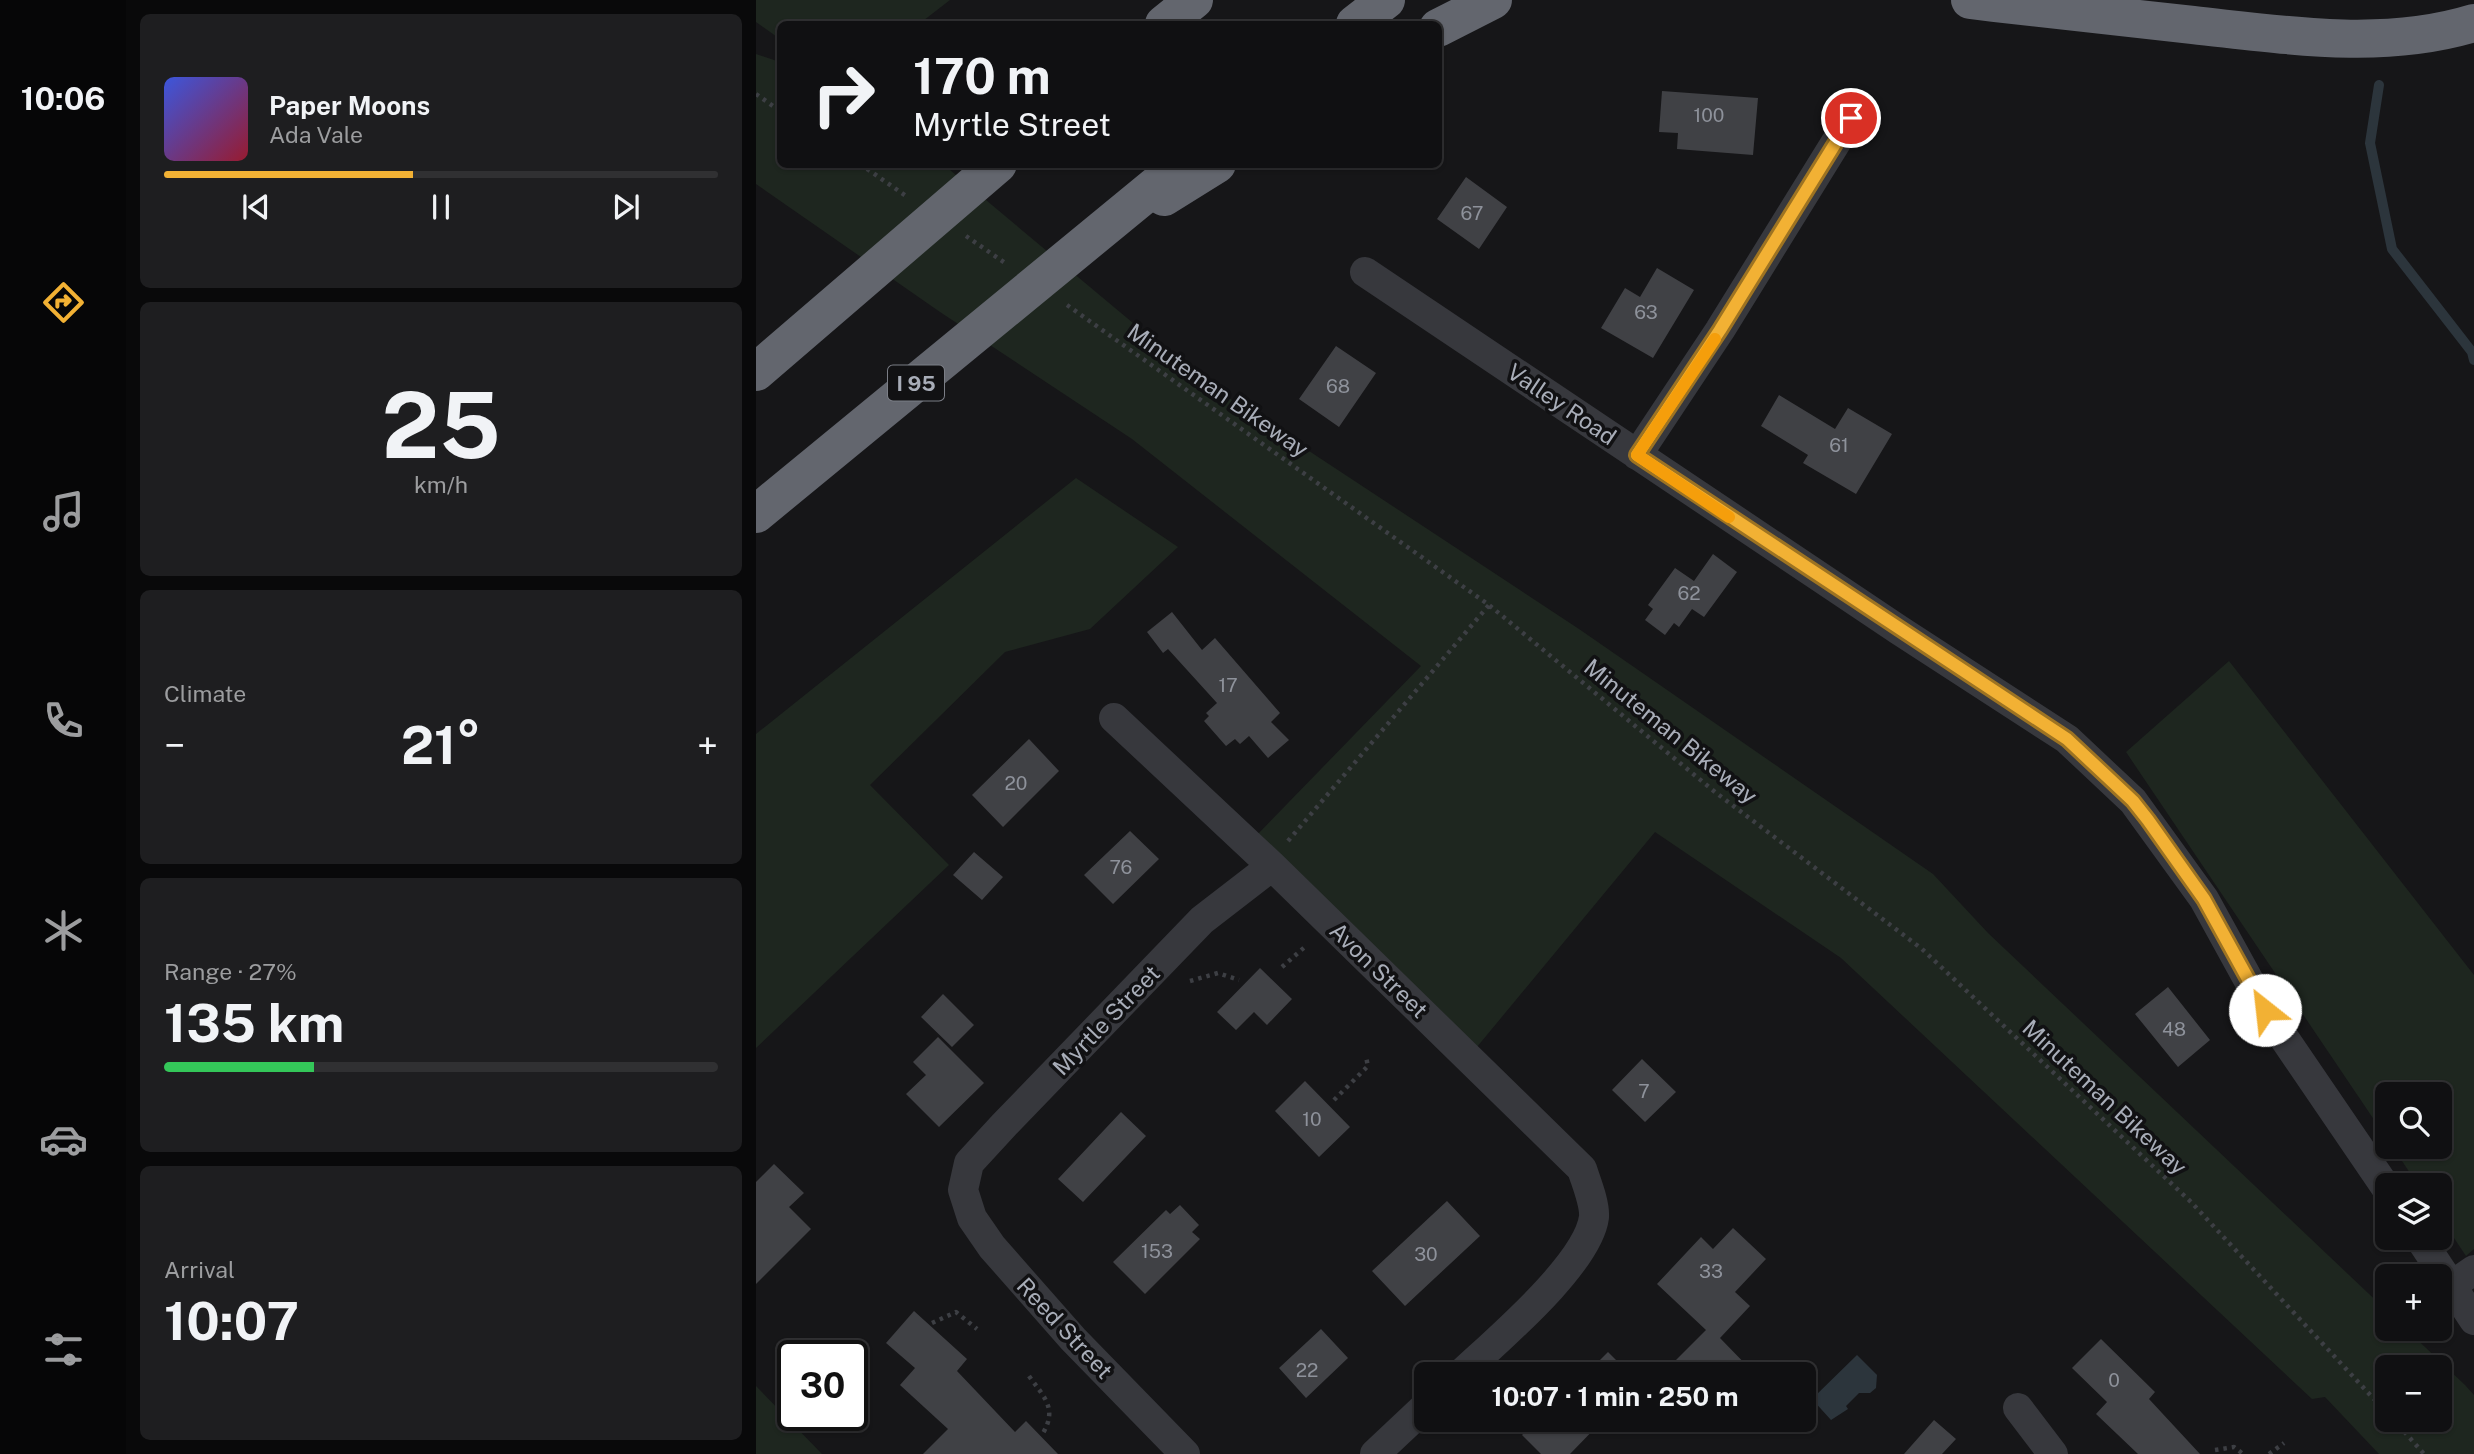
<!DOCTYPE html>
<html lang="en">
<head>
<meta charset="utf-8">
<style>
	body { margin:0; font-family:"Public Sans",sans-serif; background:#1e1e20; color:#f1f3f6; height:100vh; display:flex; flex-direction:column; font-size:26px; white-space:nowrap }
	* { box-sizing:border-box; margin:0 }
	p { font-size:23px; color:#9c9d9f }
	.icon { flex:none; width:38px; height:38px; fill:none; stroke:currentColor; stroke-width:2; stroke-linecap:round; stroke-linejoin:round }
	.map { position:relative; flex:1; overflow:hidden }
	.sheet { display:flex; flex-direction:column; gap:14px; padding:14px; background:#09090a; width:630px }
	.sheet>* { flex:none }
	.guide { position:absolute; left:21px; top:21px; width:665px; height:147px; border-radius:10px; box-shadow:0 2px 5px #0004,0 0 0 2px #303032; background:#101012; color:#f1f3f6; overflow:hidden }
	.tools { position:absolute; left:1619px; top:1082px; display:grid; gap:14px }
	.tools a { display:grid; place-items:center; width:77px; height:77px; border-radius:10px; background:#101012; box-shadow:0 2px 5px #0004,0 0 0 2px #303032; font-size:35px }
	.speed { position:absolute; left:21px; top:1340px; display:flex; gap:14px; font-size:35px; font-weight:700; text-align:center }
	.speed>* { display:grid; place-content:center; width:91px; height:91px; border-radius:50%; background:#101012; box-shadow:0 2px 5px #0004,0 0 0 2px #303032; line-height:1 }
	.speed .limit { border:4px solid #111; border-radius:10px; background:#fff; color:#111 }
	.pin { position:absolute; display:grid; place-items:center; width:60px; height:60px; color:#fff; margin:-30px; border:4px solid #fff; border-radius:50%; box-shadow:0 2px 7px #0007 }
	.me { position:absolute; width:77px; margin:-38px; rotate:331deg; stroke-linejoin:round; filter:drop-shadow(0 0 5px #0008) }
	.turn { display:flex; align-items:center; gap:24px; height:147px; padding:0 21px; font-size:32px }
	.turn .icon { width:91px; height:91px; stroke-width:2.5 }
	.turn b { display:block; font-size:49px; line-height:60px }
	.big { font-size:52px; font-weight:700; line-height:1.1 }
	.sheet .widget { flex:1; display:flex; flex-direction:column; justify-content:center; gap:10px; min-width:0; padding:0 24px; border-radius:10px; background:#1e1e20 }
	.sheet .dial { align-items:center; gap:0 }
	.dial b { font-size:91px; line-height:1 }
	.song { display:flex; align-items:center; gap:21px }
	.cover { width:84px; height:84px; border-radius:10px; background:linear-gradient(135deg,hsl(230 70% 55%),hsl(350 70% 35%)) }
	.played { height:7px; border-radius:4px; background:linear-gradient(90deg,#f2b134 45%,#303032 45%) }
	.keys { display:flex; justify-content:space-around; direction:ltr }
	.heat { display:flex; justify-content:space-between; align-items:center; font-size:38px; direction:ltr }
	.charge { height:10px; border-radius:5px; background:linear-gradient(90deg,#34c759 27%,#303032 0) }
	.trip { position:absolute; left:658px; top:1362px; width:402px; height:70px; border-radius:10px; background:#101012; box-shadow:0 2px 5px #0004,0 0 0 2px #303032; font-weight:700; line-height:70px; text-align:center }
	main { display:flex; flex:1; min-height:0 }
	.dock { display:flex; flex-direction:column; width:126px; justify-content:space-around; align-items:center; background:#060607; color:#9c9d9f }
	.dock .icon { width:49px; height:49px }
	.dock .current { color:#f2b134 }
	.dock b { font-size:32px; color:#f1f3f6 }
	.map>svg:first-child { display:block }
	.green { fill:#1e261f; fill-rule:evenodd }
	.water { fill:#2c353c }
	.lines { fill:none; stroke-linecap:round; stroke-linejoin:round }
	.stream { stroke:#2c353c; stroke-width:10 }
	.building { fill:#404145 }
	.path { stroke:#3d3f44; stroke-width:4.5; stroke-dasharray:3.5 5; stroke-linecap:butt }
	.street { stroke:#37383d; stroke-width:30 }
	.highway { stroke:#63666e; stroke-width:38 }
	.route-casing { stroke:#9d7322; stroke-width:18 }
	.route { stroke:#f2b134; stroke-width:12 }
	.slow { stroke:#f59e0b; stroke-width:12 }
	.labels { text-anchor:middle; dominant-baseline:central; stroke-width:7; stroke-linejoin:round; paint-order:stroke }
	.number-label { font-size:19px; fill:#8e929b }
	.shield { fill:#111113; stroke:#7b7e86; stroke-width:2 }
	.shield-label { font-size:21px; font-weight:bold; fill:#a8adb8 }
	.street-label { font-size:23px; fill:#a8adb8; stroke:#111113 }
</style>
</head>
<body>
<main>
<nav class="dock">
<b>10:06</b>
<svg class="icon current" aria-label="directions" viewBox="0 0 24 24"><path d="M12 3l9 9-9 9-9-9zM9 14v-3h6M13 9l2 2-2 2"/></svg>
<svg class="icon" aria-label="music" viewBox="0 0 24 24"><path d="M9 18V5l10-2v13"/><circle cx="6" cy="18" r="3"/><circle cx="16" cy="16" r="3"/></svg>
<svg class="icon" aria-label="phone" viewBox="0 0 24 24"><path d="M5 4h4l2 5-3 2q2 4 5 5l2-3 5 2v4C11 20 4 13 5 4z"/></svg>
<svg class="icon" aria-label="climate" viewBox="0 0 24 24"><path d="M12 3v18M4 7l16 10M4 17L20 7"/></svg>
<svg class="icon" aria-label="car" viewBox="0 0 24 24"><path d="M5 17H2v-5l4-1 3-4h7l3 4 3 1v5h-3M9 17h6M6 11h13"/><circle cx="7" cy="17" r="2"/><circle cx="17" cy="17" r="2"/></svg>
<svg class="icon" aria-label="filters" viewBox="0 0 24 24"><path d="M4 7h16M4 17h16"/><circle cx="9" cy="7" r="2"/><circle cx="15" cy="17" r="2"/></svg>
</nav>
<section class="sheet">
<div class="widget">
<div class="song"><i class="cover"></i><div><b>Paper Moons</b><p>Ada Vale</p></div></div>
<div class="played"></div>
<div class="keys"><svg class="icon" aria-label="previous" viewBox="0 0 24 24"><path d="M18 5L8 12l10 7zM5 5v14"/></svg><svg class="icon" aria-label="pause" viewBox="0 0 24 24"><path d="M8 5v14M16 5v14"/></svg><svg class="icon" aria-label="next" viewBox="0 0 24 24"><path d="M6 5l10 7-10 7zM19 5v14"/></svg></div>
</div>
<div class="widget dial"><b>25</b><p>km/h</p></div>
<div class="widget"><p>Climate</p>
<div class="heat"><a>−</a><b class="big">21°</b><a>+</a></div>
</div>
<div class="widget"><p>Range · 27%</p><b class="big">135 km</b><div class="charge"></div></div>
<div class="widget"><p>Arrival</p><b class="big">10:07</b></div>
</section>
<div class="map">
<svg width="1718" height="1454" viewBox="0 0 1718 1454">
	<rect width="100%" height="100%" fill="#161618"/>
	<path class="green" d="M0 0H194L163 24H24V39L0 22Z
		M0 54 24 62V164L188 165 444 379 823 629 1177 874 1232 933 1631 1311V1328H1649L1709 1385 1718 1395V1454H1623L1569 1397 1556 1399 1085 958 899 832 716 1053 500 836 665 666 376 439 184 312 0 184ZM1631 1367H1684V1419H1631Z
		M320 478 422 547 334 629 249 652 114 785 193 865 0 1048V734Z
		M1473 661 1718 975V1249L1710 1256 1684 1217V1185H1662L1636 1146H1684V1094H1631V1139L1370 752Z
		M0 1386 66 1454H0Z"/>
	<path class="water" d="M1101 1355 1121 1375 1120 1388 1114 1393H1103L1090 1406 1092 1409 1075 1420 1056 1399Z"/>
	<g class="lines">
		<path class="stream" d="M1623 85 1614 143 1636 249 1716 352 1718 360"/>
	</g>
	<path class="building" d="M906 91 1002 98 997 155 921 149 922 133 903 132Z
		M710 177 751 207 723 249 681 219Z
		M901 268 938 290 897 358 845 328 869 288 884 297Z
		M580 346 620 373 583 427 543 399Z
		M1023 395 1079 429 1092 408 1136 434 1100 494 1047 463 1052 455 1005 426Z
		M957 554 981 572 948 617 936 609 923 627 918 623 909 635 889 620 897 609 892 605 919 568 938 581Z
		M416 612 446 650 459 638 524 713 515 722 533 740 512 758 493 736 484 744 479 739 470 746 448 721 453 716 450 713 461 703 412 649 407 653 391 632Z
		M273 739 303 771 247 827 216 795Z
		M374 831 403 859 357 904 328 875Z
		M218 852 247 877 226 900 197 875Z
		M504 968 536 999 511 1025 498 1012 480 1030 461 1012Z
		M1412 987 1454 1040 1422 1067 1379 1014Z
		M187 994 218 1025 196 1047 165 1017Z
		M182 1037 228 1083 183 1127 150 1094 170 1075 157 1062Z
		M886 1059 920 1092 889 1122 856 1090Z
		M549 1081 594 1127 563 1157 519 1111Z
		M365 1112 390 1136 327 1202 302 1179Z
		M18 1164 48 1193 33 1207 55 1229 0 1284V1182Z
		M691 1201 724 1236 649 1306 616 1271Z
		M424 1205 443 1225 436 1232 444 1239 389 1294 357 1262 410 1210 414 1214Z
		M977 1228 1010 1259 979 1292 994 1306 964 1338 999 1374H906L950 1330 901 1284 945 1237 957 1249Z
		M158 1311 211 1359 201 1371 259 1432 270 1421 302 1454H167L192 1429 144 1385 159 1368 130 1343Z
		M565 1329 592 1358 550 1398 523 1368Z
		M1345 1339 1399 1392 1393 1399 1444 1454H1382L1340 1414 1351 1402 1316 1368Z
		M852 1352 874 1374H830Z
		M782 1419H848L814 1454H785L766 1435Z
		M1178 1420 1200 1439 1186 1454H1148Z"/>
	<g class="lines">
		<path class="path" d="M0 94 24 111
			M104 164 150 196
			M210 236 249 263
			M311 305 733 605 959 792 1166 949 1435 1202 1631 1413
			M532 841 733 605
			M526 967 551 945
			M434 981 462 973 483 980
			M578 1100 612 1066 610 1057
			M176 1323 200 1312 221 1329
			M273 1376C287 1396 302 1408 287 1433
			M1637 1419 1668 1454
			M1459 1450 1478 1447 1487 1454
			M1513 1454 1528 1443"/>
		<path class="street" d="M609 272 1143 630 1311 739 1377 801 1448 899 1509 1010 1631 1189
			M881 455 964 330 1095 118
			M358 718 516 866 826 1169C830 1182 839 1203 838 1217 832 1264 740 1341 705 1374
			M1663 1237 1718 1320
			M1695 1286 1718 1270
			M1262 1408 1297 1454
			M429 1454 317 1339 236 1247 216 1218 207 1190 213 1163 248 1125 446 920 516 866
			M619 1454 670 1406"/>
		<path class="highway" d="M1214 0C1288 9 1362 17 1437 25 1530 35 1627 51 1718 23
			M408 24 438 0
			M599 24 630 0
			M682 28 737 0
			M408 197 461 164
			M0 372 242 164
			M0 514 426 164"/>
	</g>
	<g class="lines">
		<defs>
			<path id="route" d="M1095 118 964 330 881 455 1311 739 1377 801 1392 820 1448 899 1509 1010"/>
		</defs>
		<use href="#route" class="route-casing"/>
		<use href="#route" class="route"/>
		<path class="slow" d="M959 339 881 455 973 517"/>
	</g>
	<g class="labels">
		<g class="number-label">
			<text x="953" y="115">100</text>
			<text x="716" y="213">67</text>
			<text x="890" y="312">63</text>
			<text x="582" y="386">68</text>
			<text x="1083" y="445">61</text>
			<text x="933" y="593">62</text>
			<text x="472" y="685">17</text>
			<text x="260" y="783">20</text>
			<text x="365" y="867">76</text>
			<text x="1418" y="1029">48</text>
			<text x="888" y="1091">7</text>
			<text x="556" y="1119">10</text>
			<text x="401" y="1251">153</text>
			<text x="670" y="1254">30</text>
			<text x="955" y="1271">33</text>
			<text x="551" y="1370">22</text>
			<text x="1358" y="1380">0</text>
		</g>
		<rect class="shield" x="132" y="365.5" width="56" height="35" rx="5"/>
		<g class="shield-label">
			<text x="160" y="383">I 95</text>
		</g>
		<g class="street-label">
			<text transform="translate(462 390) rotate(35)">Minuteman Bikeway</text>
			<text transform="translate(806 404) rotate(34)">Valley Road</text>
			<text transform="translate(915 731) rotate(39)">Minuteman Bikeway</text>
			<text transform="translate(623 970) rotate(44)">Avon Street</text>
			<text transform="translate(350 1020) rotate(-46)">Myrtle Street</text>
			<text transform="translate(1349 1097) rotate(43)">Minuteman Bikeway</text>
			<text transform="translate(309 1328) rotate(47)">Reed Street</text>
		</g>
	</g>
</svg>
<div class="tools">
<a><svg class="icon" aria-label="search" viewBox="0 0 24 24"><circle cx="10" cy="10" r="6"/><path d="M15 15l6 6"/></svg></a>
<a><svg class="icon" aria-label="layers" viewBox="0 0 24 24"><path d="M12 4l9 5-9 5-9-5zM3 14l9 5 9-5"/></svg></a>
<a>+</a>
<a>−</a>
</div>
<div class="speed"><div class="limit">30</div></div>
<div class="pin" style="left:1095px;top:118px;background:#d93025"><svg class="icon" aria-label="arrive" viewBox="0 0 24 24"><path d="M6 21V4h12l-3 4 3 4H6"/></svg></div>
<svg class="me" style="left:1509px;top:1010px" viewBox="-20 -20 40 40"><circle r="19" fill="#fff"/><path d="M0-13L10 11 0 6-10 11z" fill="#f2b134"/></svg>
<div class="trip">10:07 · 1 min · 250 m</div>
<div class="guide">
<div class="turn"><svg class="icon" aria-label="right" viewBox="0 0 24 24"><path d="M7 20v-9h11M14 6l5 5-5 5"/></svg><div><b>170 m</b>Myrtle Street</div></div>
</div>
</div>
</main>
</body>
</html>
